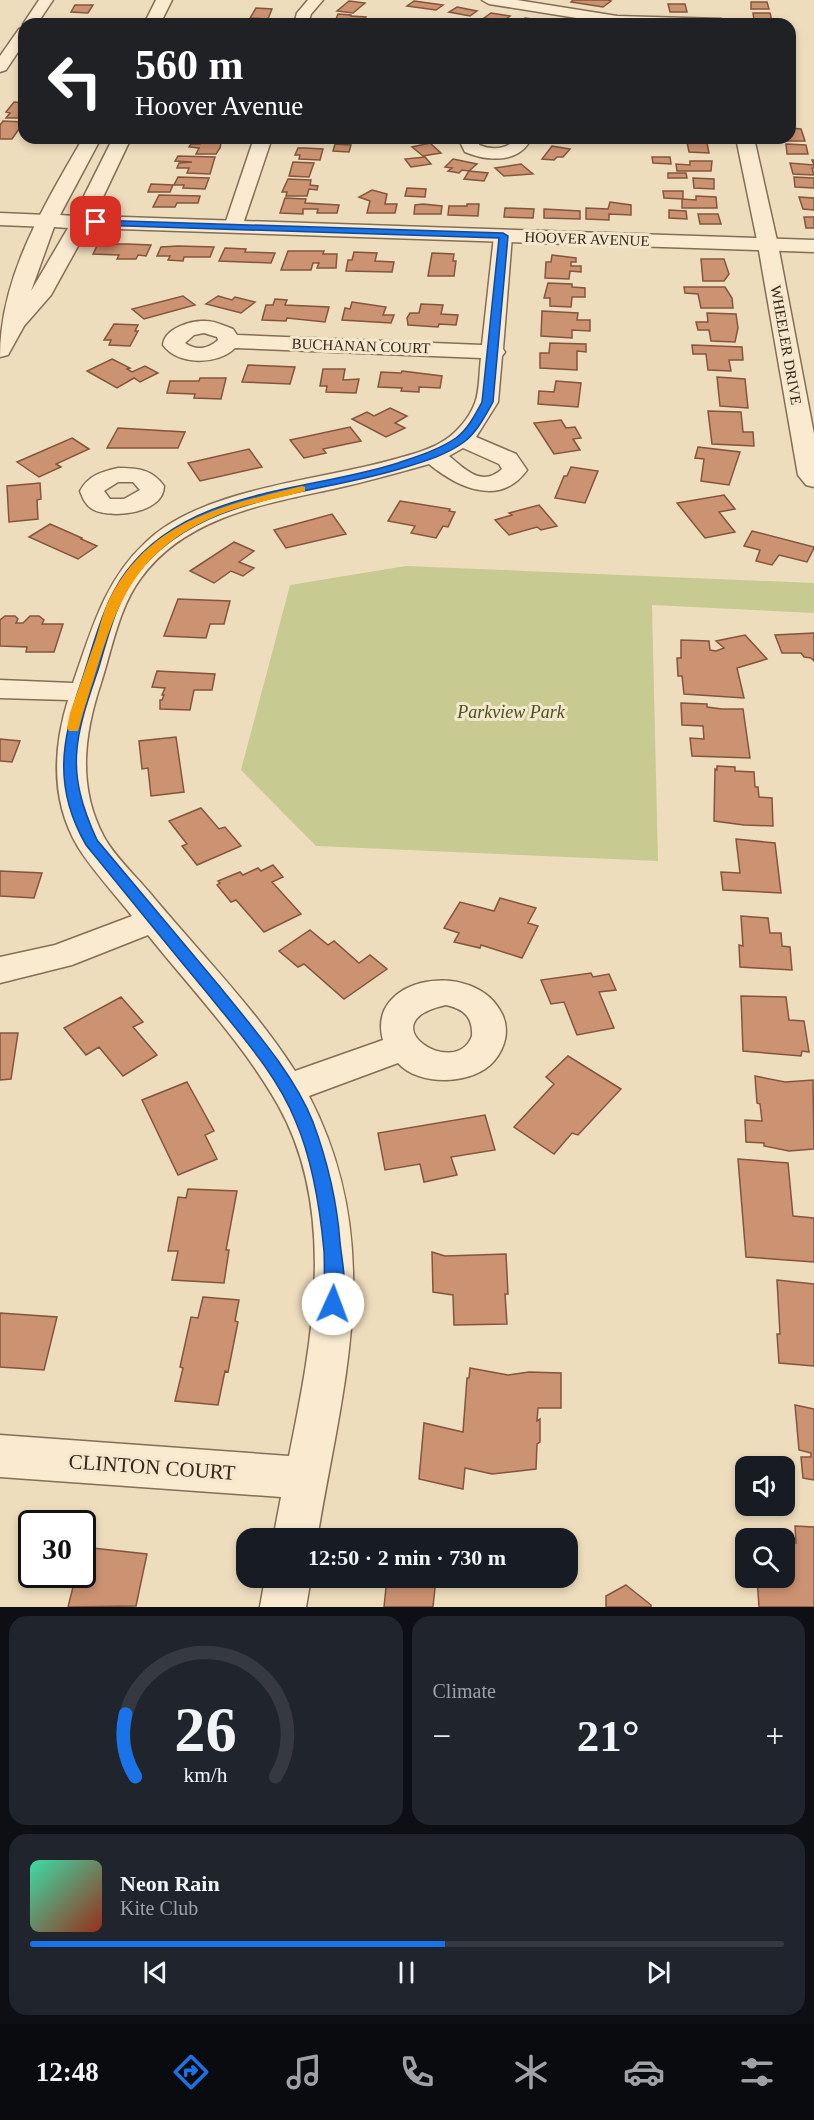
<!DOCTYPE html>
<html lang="en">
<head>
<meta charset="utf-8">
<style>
	body { margin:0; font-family:"Times New Roman",serif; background:#20242c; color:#f1f3f6; height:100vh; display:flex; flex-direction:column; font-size:22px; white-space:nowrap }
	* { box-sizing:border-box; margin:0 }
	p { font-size:20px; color:#9ea1a6 }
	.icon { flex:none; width:33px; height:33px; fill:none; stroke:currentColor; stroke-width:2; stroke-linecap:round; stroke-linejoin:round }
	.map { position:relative; height:1607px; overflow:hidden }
	.details { display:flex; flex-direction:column; gap:9px; padding:9px; background:#0d0f14; flex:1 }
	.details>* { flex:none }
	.top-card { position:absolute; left:18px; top:18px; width:778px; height:126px; border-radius:18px; box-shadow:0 3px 9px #0003; background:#202124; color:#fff; overflow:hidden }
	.controls { position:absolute; left:735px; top:1456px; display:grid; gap:12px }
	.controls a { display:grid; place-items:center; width:60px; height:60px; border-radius:12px; background:#171b24; box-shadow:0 3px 9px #0003; font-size:30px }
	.speed { position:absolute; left:18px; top:1510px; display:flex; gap:12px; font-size:30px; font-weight:700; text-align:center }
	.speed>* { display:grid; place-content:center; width:78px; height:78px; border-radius:50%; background:#171b24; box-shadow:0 3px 9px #0003; line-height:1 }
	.speed .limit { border:3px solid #111; border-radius:9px; background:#fff; color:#111 }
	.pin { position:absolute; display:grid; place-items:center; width:51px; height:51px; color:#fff; margin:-26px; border-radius:12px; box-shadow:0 3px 9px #0006 }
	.me { position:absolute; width:66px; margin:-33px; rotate:2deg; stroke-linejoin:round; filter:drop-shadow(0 0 4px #0008) }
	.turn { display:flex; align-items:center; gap:21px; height:126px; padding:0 18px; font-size:27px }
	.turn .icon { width:78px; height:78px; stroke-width:2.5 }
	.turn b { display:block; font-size:42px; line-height:51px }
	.big { font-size:45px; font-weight:700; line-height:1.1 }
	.details .widget { flex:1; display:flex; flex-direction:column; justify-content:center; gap:9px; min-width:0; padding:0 21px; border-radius:18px; background:#20242c }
	.details .dial { align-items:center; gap:0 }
	.dial svg { height:156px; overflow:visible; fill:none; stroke:#363941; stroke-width:7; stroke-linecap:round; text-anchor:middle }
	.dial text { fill:#f1f3f6; stroke:none }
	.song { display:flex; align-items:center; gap:18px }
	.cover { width:72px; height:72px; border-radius:9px; background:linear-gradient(135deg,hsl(160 70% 55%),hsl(10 70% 35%)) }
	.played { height:6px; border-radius:3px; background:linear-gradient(90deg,#1a73e8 55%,#363941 55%) }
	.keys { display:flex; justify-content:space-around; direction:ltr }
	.heat { display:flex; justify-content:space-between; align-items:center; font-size:33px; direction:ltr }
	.details .tiles { flex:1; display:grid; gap:9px; grid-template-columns:1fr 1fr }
	.widget:last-child { grid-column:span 2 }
	.trip { position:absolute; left:236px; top:1528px; width:342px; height:60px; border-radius:18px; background:#171b24; box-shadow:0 3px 9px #0003; font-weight:700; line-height:60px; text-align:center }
	.dock { display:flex; height:96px; justify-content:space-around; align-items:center; background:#090b0e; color:#9ea1a6 }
	.dock .icon { width:42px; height:42px }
	.dock .current { color:#1a73e8 }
	.dock b { font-size:27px; color:#f1f3f6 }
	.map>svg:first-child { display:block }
	.green { fill:#c7cb91 }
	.building { fill:#cc9372; stroke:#84553c; stroke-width:1.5 }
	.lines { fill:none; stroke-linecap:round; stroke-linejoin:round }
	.minor-casing { stroke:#856d56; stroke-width:3 }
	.tertiary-casing { stroke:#856d56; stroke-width:3 }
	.minor { fill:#f9ead0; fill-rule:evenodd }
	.tertiary { fill:#f9ead0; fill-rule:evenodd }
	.route { fill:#1a73e8; stroke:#114b97; stroke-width:1.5 }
	.slow { fill:#f59e0b }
	.labels { text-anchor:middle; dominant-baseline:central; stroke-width:6; stroke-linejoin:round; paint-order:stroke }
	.far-street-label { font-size:15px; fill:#34261b; stroke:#f5e7cc }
	.park-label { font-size:18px; font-style:italic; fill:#475122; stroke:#f5e7cc }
	.near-street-label { font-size:21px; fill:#34261b; stroke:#f5e7cc }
</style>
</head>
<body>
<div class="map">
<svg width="814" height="1607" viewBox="0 0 814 1607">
	<rect width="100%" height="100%" fill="#eeddbd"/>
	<path class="green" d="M406 566 814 583V613L652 605 658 861 316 846 241 770 290 585Z"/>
	<path class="building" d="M573 0H608L611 1 603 7 571 2Z
		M349 1 365 3 353 13 337 11Z
		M414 1 443 5 436 10 407 6Z
		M751 2H767L769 9H751Z
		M668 4H685L687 12H670Z
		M75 5H93L88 13 71 12Z
		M457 7 477 11 470 16 449 12Z
		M256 8 272 9 268 19 250 18Z
		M491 13 510 16 504 21 484 18Z
		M753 13H770L772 21 754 20Z
		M338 14 351 15V16L366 17 363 24H343L345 20 336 19Z
		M525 18 545 21 542 24H517Z
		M14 102 24 103V118H6L10 113 6 112Z
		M3 121 24 122 12 139H0V125Z
		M790 128 801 129 805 141H785L784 138H790Z
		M299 138H329L328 143 298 142Z
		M202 139H222L220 148 216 154H196L199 148 189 147 191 144H200Z
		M687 142 707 143 709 153 689 152Z
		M430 143 441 153 423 156 412 147Z
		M335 144 351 145 349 152 333 151Z
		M786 144 806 145 808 154H787Z
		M552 146 570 149 563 157H557L554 160 542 159Z
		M298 148H305L323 149 320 160 299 159 300 155H295Z
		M178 156 215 157 210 174 187 173 189 168H177L179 163 192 162 175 161Z
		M425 157 431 164 411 167 405 159Z
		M652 157H670L671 164 653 163Z
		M453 159 477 164 469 171 462 170 459 173 448 171 452 168 445 167Z
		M812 160H814V168H812L814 175 793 174 790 163 814 165Z
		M690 161H712L711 171H677L676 164 690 165Z
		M293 162 314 163 309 177 289 176Z
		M521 164 533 174 504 176 495 168Z
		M469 171 488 173 484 181 464 179Z
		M668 173H686L687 178H668Z
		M178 177 209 178 205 189 183 188 184 185H174Z
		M794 177 814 178V188L795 187Z
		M693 178 714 179V189L694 188Z
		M288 179 311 180 310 185 318 186 317 190 309 189 307 196H286L287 192H282Z
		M151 184 173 185 170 192H148Z
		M407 188 426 189 425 197 405 196Z
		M372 190 387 194 385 204H397L395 213H367L370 201 359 197Z
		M663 191H683V199L664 198Z
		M159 195 200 196 198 203H177L175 207H153Z
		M696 196 716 197 717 208H682V199L696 200Z
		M799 197 814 198V210L803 209Z
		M285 198 306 199 305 203 339 205 337 213H317L318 209H303V214L280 213Z
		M610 202 631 205V215L609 214V220L586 219V208L608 209Z
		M423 204 442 206 441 214H414L415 205Z
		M467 204H479L478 216 448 215 449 206H467Z
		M505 208 534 209 533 218 504 217Z
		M544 209 580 211V219L544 218Z
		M669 210 686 211 687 219 669 218Z
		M698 214H718L721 224H700Z
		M804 217H814V228H806Z
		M98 244H127L151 245 146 256 138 255 136 259H117L119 255 93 254Z
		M178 246 214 247 210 257H184L183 261 168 260 170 256H157L161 247Z
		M225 248 246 249 245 252 275 253 271 263 219 261Z
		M288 251H324L323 254H337L336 268H317L319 263H313L311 270H281Z
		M354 252 377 253 375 261 394 262 392 272 346 271 348 260H352Z
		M432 253 454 254 453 261H456L454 276H428Z
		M552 255 576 258V262H571V266H581V272L570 271 569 279 545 278 546 262H551Z
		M701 259H724L729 274 724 281H703Z
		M548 283 572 284V287L585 288V297H572L571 307 550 306V298H544Z
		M684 287H725L732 298 733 308H701L698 294 685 293Z
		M183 296 195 305 144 319 132 309Z
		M218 296 232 300 235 297 255 302 241 313 206 304Z
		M275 299 287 300 285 305 329 307 325 322 287 318 286 321 262 320 266 305H273Z
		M352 302 386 307 383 315H394L391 323 342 320 345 308 350 309Z
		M421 304 443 305 441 314 458 315 456 325 439 324 438 327 408 325 407 318 410 313H419Z
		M542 311 578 313 577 320H590V331L572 330V338L541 336Z
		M707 313 736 314 738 328 735 342 711 341 709 330H698L696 322H708Z
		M114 324 138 325 135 331H138L130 346 109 345 111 340H104Z
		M550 343 586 344V352L577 351V370L540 368V353H549Z
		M692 345 742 347 743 360H729L731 371 708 370 706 354H693Z
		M112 359 130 368 127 369 132 372 145 366 158 373 140 382 134 378 117 388 87 371Z
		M248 365 295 367 290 384 242 382Z
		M323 369H345L343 380 359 379 356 393 326 392 327 386H320Z
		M402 371 442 376 440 388 419 387V392L401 391 402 388 378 387 381 372 401 373Z
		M717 377 745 379 748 408 720 406Z
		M200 378H226L221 399 194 398 195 394 167 393 170 381H199Z
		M556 381 581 383 578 407 538 404 539 391 554 392Z
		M390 408 407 416 395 423 405 428 386 437 352 419 367 412 374 416Z
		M708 411 741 412 743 432H753L754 446 712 444Z
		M561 420 566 428 575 427 581 438 573 439 580 450 554 454 534 423Z
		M350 427 361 441 323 449 326 453 304 458 290 440Z
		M118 428 185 432 178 448H107Z
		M72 438 89 449 56 464 61 467 39 477 17 462Z
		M698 447 740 452 729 485 701 481 704 459 695 458Z
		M249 449 262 467 200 481 188 463Z
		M571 467 598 471 585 503 555 498 564 476H567Z
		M40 483 41 499 37 500 38 519 9 522 7 486Z
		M724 495 735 509 719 512 735 532 705 538 677 503Z
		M400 501 450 509 449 511 455 512 448 527 443 526 436 538 411 533 415 526 388 521Z
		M539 505 557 526 541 530 537 527 509 535 495 520 512 515 509 513Z
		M332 514 346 534 286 548 274 530Z
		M50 524 82 538 81 539 97 546 78 559 29 537Z
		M752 531 814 547V548L807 562 779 555 772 565 756 561 760 550 744 546Z
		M234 542 254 551 239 562 254 568 243 576 231 571 214 583 190 571Z
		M178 599 230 601 224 624H210L206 638 164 636Z
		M5 616H15L18 619 16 623H23L30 616H39L44 620 42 624H63L54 652H26L27 647 0 646V620Z
		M814 633V661L811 658 804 657 801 653H782L775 635Z
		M745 635 767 659 737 668 744 698 684 694 682 676H678L677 658H681V640L709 641 710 650 716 651 724 648 716 641Z
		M157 671 215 674 212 690H194L190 710 160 709V700H162L164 695H162L165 688 152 687Z
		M681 703 707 704V707L722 709H743L750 758 692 756 690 738 704 739 703 726 682 725Z
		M176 737 184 792 151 796 148 768 142 769 139 741Z
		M0 739 20 741 12 762 0 761Z
		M717 766 735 767V771L754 772 755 787H758L759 797 772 798 773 826 744 825 714 821 715 769 717 770Z
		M201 808 219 829 225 827 241 846 197 865 182 846 187 844 169 821Z
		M736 839 775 843 781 893 723 890 721 872 740 873Z
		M273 865 283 877 272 882 301 914 264 932 236 900 231 902 217 885 220 883 218 881 240 872 243 875 258 868 261 871Z
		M0 871 42 873 34 898 0 896Z
		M500 898 536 908 528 923 538 926 522 958 481 945 480 948 454 942 459 933 444 928 460 902 494 911Z
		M741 916 768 918 770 933H781L782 946 790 947 792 970 740 967 739 945 743 946Z
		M310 930 328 945 334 941 359 963 370 955 387 969 344 999 304 964 298 967 279 951Z
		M591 973 593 977 609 974 616 990 599 992 614 1028 577 1035 564 1002 551 1004 541 980Z
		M741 996 786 997 789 1020 804 1021 809 1052 802 1051 801 1056 743 1051Z
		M121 997 143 1022 133 1027 157 1055 123 1076 99 1047 86 1055 64 1028Z
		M0 1033H18L11 1079 0 1080Z
		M568 1056 621 1089 578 1135 572 1133 554 1154 514 1127 554 1084 546 1077Z
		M755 1076 785 1082 813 1080 814 1149 789 1151 764 1146V1143L746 1142 745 1120 762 1121 760 1104 757 1103Z
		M187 1082 214 1131 205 1135 217 1159 178 1175 142 1100Z
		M485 1115 495 1150 451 1157 457 1175 424 1182 420 1164 385 1170 378 1133Z
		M738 1159 788 1163 793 1216 814 1218V1262L746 1257Z
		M188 1189 237 1191 226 1250H229L224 1283 172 1280 178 1251H168L178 1197 186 1198Z
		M432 1252 445 1256 506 1254 508 1294H505L507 1324 454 1325 453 1295 433 1292Z
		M777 1280 814 1284V1366L779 1363 777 1334H780Z
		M203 1297 239 1300 235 1321 238 1322 228 1372 225 1371 218 1405 175 1401 183 1368 180 1367 191 1317 198 1318Z
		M0 1313 57 1317 44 1370 0 1367Z
		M470 1368 508 1375 529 1372 561 1373V1408H538L537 1421 540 1419V1442L537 1444 536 1469 492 1474 465 1468 463 1489 419 1479 424 1423 463 1432 467 1378H469Z
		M795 1405 814 1409V1480L803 1478 801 1457H811V1453L799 1450Z
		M795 1526 814 1527V1607H759L757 1578H784V1544L796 1543Z
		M83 1547 147 1554 136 1606 68 1607 76 1575H82Z
		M387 1578H436L433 1607H384Z
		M626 1585 651 1605V1607H606V1596Z"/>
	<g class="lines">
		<defs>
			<path id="minor" d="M39 0H53L37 24H24V26L23 24Z
				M308 0H323L311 14 308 24H294L297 13Z
				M482 0H517L617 16 721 19 728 23 614 24 489 4Z
				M24 28V43L6 70 0 72V56L19 29Z
				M254 138H272L242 227 240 231H226L224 227Z
				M463 138H481L479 145C489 149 500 150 510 144L505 138H523L528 144C514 164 484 160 465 152L460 142Z
				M736 138H754L778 245 814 434V487L806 485 798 475 758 245Z
				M0 213 48 215 55 217 57 221 55 225 48 227 0 225Z
				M503 230 510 232 512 236 503 349 505 352 502 356 498 402 476 437 516 454 527 470C500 508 457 487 429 464 397 473 365 482 333 489 264 504 185 517 141 578 119 607 112 649 101 683 84 734 77 787 104 837 115 857 135 875 150 893 198 951 254 1007 295 1071L383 1040C365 976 475 958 502 1014 510 1030 505 1048 494 1061 474 1085 419 1087 398 1063L309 1096C387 1247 343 1382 317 1539H273L281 1497 0 1477V1435L289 1456C312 1342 338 1212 278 1105 243 1043 192 990 148 935L72 965 0 983V957L55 945 132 916C114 893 93 871 78 847 51 802 53 749 68 700L0 698V680L73 683C91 632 104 581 145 543 200 489 315 481 388 461 406 456 424 452 440 443 455 435 469 419 475 403 480 390 479 372 481 358L235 348C218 365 178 366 163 345 164 328 192 320 206 321 215 321 225 326 233 329L237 335 482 345 494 236 496 232ZM204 333 217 337 218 340C208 349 196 351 185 343L194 335ZM463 448 499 464 502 469C482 487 467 471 449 456ZM446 1005C464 1009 473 1017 472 1036 455 1081 366 1022 446 1005Z
				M118 468C137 468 152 469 164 486 164 513 113 519 94 510 86 506 83 499 80 491 89 475 101 472 118 468ZM118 482H133L140 490 124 499H110L104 491Z
				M265 1578H311L306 1607H260Z"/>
			<path id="tertiary" d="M156 0H172L160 24H144Z
				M83 138H101L60 215 74 216 113 138H131L94 216 814 240V252L88 228 51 295 24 326 8 355 0 357C0 276 44 206 83 138ZM54 227 68 228 31 291Z"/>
		</defs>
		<use href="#minor" class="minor-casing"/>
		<use href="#tertiary" class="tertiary-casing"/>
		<use href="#minor" class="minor"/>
		<use href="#tertiary" class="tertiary"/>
	</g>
	<path class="route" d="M93 220 503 233 508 236 493 402C485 416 477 432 464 442 446 455 426 461 406 467 316 496 199 493 137 574 116 601 108 637 98 670 74 739 65 771 97 840 138 889 179 938 220 987 252 1027 294 1074 313 1122 327 1160 337 1202 340 1242 342 1263 349 1290 340 1310L333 1312 327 1310C323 1302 325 1263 324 1251 320 1208 313 1162 296 1122 277 1074 239 1033 208 994 167 945 127 895 86 845 53 788 61 740 82 680 94 644 103 603 126 572 188 488 308 492 398 463 418 456 438 450 456 438 468 429 475 415 482 402L499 238 96 225 93 224Z"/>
	<path class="slow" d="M302 486 305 487V491C277 499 244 504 216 516 120 557 113 623 83 713L78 731H69L67 728 70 713C79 688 87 664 96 639 100 626 103 612 109 600 149 520 222 506 302 486Z"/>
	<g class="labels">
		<g class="far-street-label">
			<text transform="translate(587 239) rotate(2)">HOOVER AVENUE</text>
			<text transform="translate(786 345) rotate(80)">WHEELER DRIVE</text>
			<text transform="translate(361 346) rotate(2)">BUCHANAN COURT</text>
		</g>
		<g class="park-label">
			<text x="511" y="712">Parkview Park</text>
		</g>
		<g class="near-street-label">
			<text transform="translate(152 1467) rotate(4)">CLINTON COURT</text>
		</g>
	</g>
</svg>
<div class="controls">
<a><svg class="icon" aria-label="sound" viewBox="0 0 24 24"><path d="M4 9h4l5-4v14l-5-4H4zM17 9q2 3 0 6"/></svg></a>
<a><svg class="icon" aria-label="search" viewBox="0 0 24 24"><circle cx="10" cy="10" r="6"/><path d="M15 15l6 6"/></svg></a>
</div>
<div class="speed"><div class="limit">30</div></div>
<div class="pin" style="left:96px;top:222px;background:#d93025"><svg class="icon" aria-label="arrive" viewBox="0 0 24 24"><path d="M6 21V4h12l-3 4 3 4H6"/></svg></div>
<svg class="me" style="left:333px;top:1304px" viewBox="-20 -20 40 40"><circle r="19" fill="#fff"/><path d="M0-13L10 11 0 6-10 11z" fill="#1a73e8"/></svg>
<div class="trip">12:50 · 2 min · 730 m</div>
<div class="top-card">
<div class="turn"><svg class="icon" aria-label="left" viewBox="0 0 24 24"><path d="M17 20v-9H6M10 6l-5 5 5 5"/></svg><div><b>560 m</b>Hoover Avenue</div></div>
</div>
</div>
<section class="details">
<div class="tiles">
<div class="widget dial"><svg viewBox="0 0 100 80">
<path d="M14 69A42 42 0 1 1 86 69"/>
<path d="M14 69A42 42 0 0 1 9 37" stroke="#1a73e8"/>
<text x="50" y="56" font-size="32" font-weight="700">26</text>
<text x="50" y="72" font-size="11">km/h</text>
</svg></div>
<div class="widget"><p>Climate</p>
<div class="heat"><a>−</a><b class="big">21°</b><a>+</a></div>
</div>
<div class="widget">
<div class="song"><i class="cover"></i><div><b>Neon Rain</b><p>Kite Club</p></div></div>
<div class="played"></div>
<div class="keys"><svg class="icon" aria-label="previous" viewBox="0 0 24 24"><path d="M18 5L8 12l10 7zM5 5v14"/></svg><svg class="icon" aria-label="pause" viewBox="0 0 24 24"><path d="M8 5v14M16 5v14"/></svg><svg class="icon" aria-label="next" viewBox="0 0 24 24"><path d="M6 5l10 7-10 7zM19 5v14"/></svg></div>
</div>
</div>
</section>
<nav class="dock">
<b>12:48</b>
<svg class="icon current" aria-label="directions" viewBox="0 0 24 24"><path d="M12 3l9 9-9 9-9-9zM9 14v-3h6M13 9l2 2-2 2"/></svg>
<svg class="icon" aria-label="music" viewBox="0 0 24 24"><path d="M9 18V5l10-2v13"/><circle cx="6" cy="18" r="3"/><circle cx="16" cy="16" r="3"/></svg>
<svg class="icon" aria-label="phone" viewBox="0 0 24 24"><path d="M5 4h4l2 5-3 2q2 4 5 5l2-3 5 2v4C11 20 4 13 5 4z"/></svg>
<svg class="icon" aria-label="climate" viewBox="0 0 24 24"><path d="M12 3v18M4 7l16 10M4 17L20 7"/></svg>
<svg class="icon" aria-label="car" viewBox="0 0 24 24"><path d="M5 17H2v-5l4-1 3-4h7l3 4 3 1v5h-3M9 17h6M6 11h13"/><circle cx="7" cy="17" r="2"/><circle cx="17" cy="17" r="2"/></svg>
<svg class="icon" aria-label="filters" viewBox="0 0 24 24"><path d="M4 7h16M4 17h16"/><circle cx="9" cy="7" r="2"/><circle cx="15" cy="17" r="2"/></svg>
</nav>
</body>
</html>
